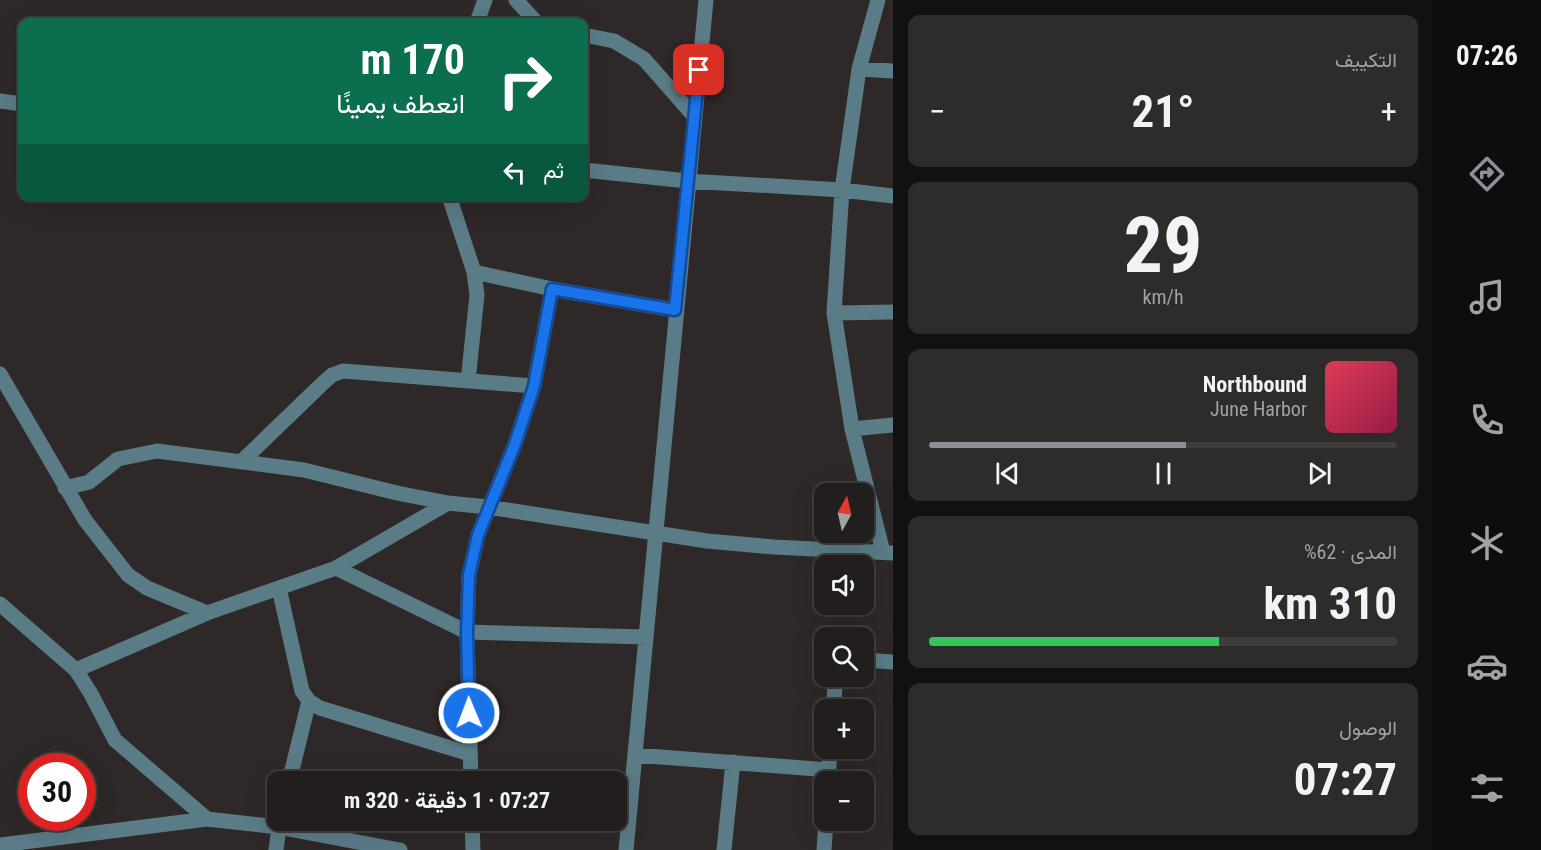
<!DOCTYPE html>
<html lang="ar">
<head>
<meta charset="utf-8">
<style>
	body { margin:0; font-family:"Roboto Condensed",Vazirmatn,sans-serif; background:#2e2b2b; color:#f1f3f6; direction:rtl; height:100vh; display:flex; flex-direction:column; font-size:22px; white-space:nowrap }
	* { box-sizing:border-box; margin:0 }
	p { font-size:20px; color:#a2a2a4 }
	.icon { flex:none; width:33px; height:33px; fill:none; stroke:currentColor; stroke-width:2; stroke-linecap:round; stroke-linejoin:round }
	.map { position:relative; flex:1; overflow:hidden; direction:ltr }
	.details { display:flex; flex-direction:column; gap:15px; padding:15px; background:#131010; width:540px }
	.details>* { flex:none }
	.banner { position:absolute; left:18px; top:18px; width:570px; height:183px; border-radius:12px; box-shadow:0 6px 24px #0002,0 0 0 2px #3f3c3c; direction:rtl; background:#0b6e4f; color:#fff; overflow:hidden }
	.needle { width:39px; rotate:8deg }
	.controls { position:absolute; left:814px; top:483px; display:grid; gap:12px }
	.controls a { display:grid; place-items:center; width:60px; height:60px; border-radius:12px; background:#221e1e; box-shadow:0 6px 24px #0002,0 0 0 2px #3f3c3c; font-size:30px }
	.speed { position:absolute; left:18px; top:753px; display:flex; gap:12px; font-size:30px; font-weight:700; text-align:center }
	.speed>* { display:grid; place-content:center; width:78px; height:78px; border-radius:50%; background:#221e1e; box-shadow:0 6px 24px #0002,0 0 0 2px #3f3c3c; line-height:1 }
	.speed .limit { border:9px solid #d22; background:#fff; color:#111 }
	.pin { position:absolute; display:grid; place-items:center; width:51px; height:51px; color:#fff; margin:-26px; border-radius:12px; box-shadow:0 3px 9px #0006 }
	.me { position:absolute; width:66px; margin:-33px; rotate:359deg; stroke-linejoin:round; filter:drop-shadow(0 0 4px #0008) }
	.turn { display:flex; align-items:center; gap:21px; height:126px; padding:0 24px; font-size:27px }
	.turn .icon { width:78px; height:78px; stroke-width:2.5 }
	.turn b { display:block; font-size:42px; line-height:51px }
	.then { display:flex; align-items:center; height:57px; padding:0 24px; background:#0003; gap:12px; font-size:22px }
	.big { font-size:45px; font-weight:700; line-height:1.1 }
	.details .tile { flex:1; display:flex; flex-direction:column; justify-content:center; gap:9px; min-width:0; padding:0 21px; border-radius:12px; background:#2e2b2b }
	.details .dial { align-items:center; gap:0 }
	.dial b { font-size:78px; line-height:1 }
	.song { display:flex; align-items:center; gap:18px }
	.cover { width:72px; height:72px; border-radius:9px; background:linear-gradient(135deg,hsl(350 70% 55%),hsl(340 70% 35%)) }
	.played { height:6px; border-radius:3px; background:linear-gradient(90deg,#8c9099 55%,#3f3c3c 55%) }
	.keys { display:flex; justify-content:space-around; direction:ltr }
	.heat { display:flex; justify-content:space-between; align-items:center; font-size:33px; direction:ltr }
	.charge { height:9px; border-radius:4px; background:linear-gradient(90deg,#34c759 62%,#3f3c3c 0) }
	.trip { position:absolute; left:267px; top:771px; width:360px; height:60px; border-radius:12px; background:#221e1e; box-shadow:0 6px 24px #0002,0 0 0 2px #3f3c3c; font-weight:700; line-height:60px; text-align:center; direction:rtl }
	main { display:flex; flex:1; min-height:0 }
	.tabs { display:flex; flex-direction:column; width:108px; justify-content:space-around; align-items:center; background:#0e0c0c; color:#a2a2a4 }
	.tabs .icon { width:42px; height:42px }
	.tabs .current { color:#8c9099 }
	.tabs b { font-size:27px; color:#f1f3f6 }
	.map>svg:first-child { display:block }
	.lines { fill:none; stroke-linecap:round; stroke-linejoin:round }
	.minor { stroke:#5a7c87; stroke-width:15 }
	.route-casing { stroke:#114b97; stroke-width:15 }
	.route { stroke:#1a73e8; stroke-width:10 }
</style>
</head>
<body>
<main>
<nav class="tabs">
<b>07:26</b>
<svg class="icon current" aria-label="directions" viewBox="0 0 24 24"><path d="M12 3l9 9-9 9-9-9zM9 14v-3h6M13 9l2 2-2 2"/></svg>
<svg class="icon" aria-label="music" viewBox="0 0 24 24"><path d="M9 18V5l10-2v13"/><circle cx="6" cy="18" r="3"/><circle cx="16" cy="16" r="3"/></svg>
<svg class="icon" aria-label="phone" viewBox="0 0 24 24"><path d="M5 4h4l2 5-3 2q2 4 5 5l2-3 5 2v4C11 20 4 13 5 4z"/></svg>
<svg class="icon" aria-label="climate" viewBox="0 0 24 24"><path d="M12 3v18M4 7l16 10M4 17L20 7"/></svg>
<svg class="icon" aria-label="car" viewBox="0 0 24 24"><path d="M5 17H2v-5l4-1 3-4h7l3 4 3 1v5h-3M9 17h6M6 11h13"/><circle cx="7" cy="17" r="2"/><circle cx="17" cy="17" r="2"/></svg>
<svg class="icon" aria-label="filters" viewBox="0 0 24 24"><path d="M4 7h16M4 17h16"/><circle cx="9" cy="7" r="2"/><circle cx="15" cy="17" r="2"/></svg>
</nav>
<section class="details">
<div class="tile"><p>التكييف</p>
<div class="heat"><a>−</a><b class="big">21°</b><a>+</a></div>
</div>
<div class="tile dial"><b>29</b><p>km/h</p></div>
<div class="tile">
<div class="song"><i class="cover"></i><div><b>Northbound</b><p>June Harbor</p></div></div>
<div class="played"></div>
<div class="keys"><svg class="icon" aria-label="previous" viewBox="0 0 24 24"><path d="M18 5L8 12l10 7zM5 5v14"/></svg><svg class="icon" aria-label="pause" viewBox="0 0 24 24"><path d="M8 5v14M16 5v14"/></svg><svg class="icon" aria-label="next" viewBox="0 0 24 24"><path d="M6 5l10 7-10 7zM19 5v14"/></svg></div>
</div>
<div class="tile"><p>المدى · 62%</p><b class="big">310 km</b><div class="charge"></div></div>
<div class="tile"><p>الوصول</p><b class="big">07:27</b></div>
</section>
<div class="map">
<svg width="893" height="850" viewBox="0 0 893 850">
	<rect width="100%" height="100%" fill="#2e2828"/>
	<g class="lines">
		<path class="minor" d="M516 0 536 22
			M878 0 859 69 842 190 834 313 852 429 883 552
			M477 22 485 0
			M584 35 614 41 644 59 695 117
			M859 69 893 71
			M0 101 22 104
			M584 170 687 181 842 190 893 196
			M449 196 474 272 477 295 468 381
			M474 272 552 289 675 310
			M834 313 893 312
			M0 374 85 520 128 575 147 588 207 613
			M852 429 893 425
			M241 462 322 384 332 375 343 371 534 386
			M65 488 89 482 118 459 157 451 304 470 397 493 448 503 488 507 707 541 774 547 893 553
			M336 568 467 632 645 637
			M279 588 302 691 309 701 320 708 470 754
			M0 604 76 670 91 694 115 740 207 819
			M864 660 893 662
			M76 670 207 613 336 568 448 503
			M833 710 836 676
			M635 755 829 770
			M289 782 309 701
			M471 782 467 632 469 575 478 535 515 444 534 386 552 289
			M828 782 830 748
			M472 820 473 850
			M0 845 207 819 278 827 400 850
			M276 850 280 820
			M626 850 706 0
			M724 850 733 762
			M824 850 826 820"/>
	</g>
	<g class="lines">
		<defs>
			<path id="route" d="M469 713 467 632 469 575 478 535 515 444 534 386 552 289 675 310 699 70"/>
		</defs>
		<use href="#route" class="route-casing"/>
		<use href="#route" class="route"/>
	</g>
</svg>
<div class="controls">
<a><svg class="needle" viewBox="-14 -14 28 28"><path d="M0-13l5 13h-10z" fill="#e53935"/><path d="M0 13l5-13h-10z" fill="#a2a2a4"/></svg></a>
<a><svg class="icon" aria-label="sound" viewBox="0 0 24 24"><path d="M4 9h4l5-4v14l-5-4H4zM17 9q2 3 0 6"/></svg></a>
<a><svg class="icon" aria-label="search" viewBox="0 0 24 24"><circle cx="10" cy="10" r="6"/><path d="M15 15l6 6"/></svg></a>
<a>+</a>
<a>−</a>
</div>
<div class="speed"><div class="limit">30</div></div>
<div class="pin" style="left:699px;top:70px;background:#d93025"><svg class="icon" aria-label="arrive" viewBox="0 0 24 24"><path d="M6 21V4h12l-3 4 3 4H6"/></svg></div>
<svg class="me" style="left:469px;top:713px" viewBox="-20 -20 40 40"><circle r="17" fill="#1a73e8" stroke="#fff" stroke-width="3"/><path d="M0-11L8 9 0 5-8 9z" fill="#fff"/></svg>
<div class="trip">07:27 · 1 دقيقة · 320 m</div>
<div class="banner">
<div class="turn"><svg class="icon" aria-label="right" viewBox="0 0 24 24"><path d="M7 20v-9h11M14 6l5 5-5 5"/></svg><div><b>170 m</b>انعطف يمينًا</div></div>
<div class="then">ثم<svg class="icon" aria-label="left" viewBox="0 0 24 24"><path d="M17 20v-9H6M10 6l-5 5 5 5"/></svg></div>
</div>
</div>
</main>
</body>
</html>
